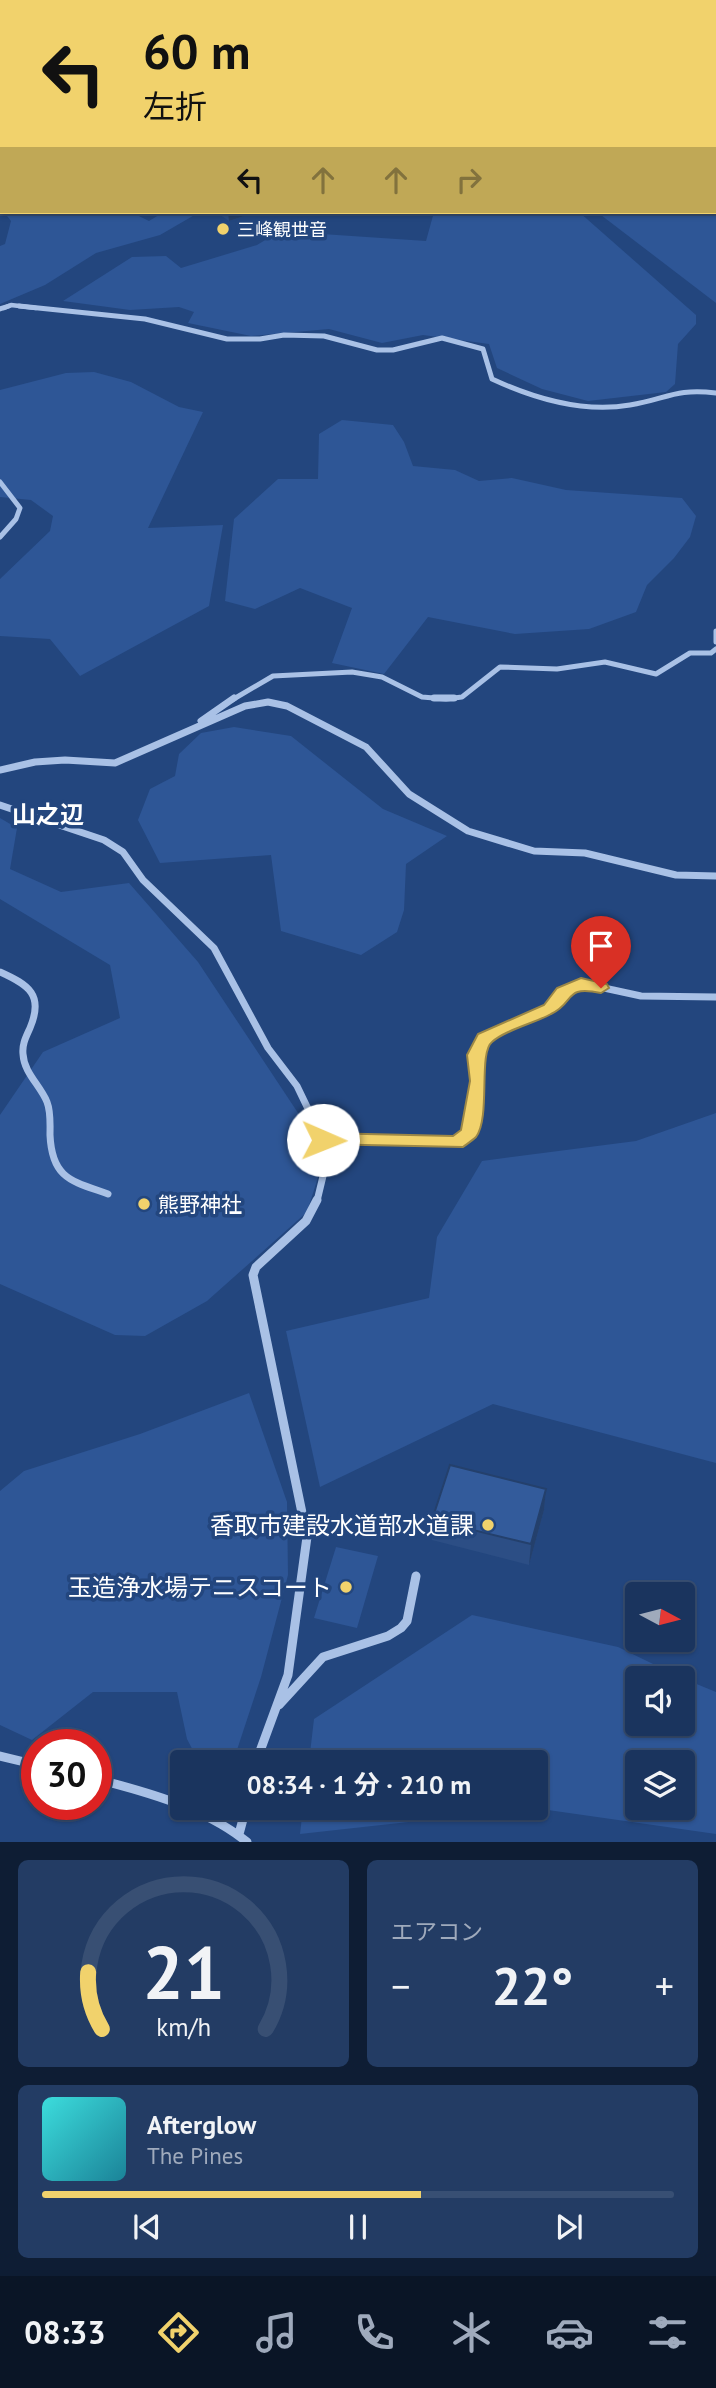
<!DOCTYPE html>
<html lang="ja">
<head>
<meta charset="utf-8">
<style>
	body { margin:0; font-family:"PT Sans","Noto Sans JP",sans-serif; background:#233c64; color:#f1f3f6; height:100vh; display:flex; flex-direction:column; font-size:26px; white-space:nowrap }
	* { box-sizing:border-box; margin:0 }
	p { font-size:23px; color:#9faabc }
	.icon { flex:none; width:38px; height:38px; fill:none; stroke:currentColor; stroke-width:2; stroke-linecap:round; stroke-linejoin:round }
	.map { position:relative; height:1842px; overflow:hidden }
	.details { display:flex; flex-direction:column; gap:18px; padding:18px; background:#0e1d34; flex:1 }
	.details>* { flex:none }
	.hud { position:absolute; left:0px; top:0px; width:718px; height:214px; box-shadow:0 2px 5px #0004,0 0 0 2px #384f73; background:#f1d26c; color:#111; overflow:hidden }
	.needle { width:46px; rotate:97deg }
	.fabs { position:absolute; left:625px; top:1582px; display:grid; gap:14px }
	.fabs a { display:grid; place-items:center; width:70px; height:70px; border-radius:7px; background:#1a345e; box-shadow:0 2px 5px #0004,0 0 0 2px #384f73; font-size:35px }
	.speed { position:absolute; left:21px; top:1729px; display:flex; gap:14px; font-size:35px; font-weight:700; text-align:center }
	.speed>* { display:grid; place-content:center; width:91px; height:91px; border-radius:50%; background:#1a345e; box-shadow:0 2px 5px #0004,0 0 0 2px #384f73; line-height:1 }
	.speed .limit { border:10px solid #d22; background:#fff; color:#111 }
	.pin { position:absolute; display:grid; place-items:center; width:60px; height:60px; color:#fff; margin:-72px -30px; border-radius:50% 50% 50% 0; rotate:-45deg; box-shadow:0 0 7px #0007 }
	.pin .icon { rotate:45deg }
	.me { position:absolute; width:77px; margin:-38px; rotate:91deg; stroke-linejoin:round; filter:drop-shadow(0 0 5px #0008) }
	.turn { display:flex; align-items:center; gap:24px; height:147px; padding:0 28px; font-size:32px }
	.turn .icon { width:91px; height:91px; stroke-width:2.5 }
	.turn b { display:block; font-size:49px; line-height:60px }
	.lanes { display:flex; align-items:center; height:66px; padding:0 28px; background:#0003; justify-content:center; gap:35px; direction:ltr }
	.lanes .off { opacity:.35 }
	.big { font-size:52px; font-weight:700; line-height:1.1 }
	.details .widget { flex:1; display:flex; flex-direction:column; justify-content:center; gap:10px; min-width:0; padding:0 24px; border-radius:10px; background:#233c64 }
	.details .dial { align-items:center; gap:0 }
	.dial svg { height:182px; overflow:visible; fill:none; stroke:#384f73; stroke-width:7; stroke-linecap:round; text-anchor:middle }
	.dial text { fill:#f1f3f6; stroke:none }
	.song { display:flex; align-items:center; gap:21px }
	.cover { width:84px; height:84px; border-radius:10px; background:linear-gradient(135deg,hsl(180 70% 55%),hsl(190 70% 35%)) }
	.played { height:7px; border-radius:4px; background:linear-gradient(90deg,#f1d26c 60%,#384f73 60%) }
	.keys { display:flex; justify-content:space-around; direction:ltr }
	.heat { display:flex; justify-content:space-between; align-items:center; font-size:38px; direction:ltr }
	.details .tiles { flex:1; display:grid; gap:18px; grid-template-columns:1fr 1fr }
	.widget:last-child { grid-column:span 2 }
	.trip { position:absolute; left:170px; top:1750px; width:378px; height:70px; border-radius:7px; background:#1a345e; box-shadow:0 2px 5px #0004,0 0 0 2px #384f73; font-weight:700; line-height:70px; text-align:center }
	.dock { display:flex; height:112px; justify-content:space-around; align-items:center; background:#0a1526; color:#9faabc }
	.dock .icon { width:49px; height:49px }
	.dock .on { color:#f1d26c }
	.dock b { font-size:32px; color:#f1f3f6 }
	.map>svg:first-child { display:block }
	.green { fill:#2e5696; fill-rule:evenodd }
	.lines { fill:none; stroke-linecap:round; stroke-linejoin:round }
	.stream { stroke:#9dbbe7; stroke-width:2 }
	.street-far3 { stroke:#a9c1e6; stroke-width:4.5 }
	.street-far2 { stroke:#a9c1e6; stroke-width:5 }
	.street-far1 { stroke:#a9c1e6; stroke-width:7 }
	.street { stroke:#a9c1e6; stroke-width:9 }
	.rail-casing { stroke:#fff; stroke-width:3.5 }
	.rail { stroke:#23467e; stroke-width:2; stroke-dasharray:6; stroke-linecap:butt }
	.wall { fill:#2c4e85 }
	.shaded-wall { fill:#24406c }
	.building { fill:#335b9b; stroke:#24406c; stroke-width:2 }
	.route { fill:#f1d26c; stroke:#9d8846; stroke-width:2 }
	.poi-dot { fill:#f1d26c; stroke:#23467e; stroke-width:2.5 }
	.labels { text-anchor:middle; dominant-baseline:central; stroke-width:7; stroke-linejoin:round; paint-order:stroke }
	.far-poi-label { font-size:18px; fill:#fff; stroke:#23467e; text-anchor:start }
	.poi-label { font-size:21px; fill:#fff; stroke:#23467e; text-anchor:start }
	.quarter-label { font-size:24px; font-weight:bold; fill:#fff; stroke:#23467e }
	.near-poi-label { font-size:24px; fill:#fff; stroke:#23467e; text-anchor:end }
</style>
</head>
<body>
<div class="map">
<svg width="716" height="1842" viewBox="0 0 716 1842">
	<rect width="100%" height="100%" fill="#23467e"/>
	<path class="green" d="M716 173V303L597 212H716Z
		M4 212H131L149 221 164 212 198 213 160 235 96 253 45 285 0 304V246L5 244 11 221Z
		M434 212H579L696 315V324L678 344 675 384 666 392 588 401 542 389 497 368 489 344 423 335 382 343 329 329 251 336 188 323 194 312 179 307 130 310 63 301 132 257 166 256 181 268 257 245 292 224 322 234 426 241Z
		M94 372 131 382 179 407 203 412 148 528 223 525 209 606 80 676 50 639 0 636V579L50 531 53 516 31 500 0 497V390L66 373Z
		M342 420 393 425 404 442 413 466 455 470 479 481 512 478 566 490 682 498 696 516 690 537 674 558 647 585 636 612 589 629 515 634 428 617 384 674 332 663 352 608 300 588 255 609 225 601 234 519 278 479H318L319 434Z
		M234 727 291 736 383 809 447 836 406 864 404 910 397 932 361 955 281 931 271 855 160 863 138 820 150 789 175 776 179 754 201 733Z
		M0 818 17 828 10 869 61 892 129 883 198 962 304 1122 320 1171 307 1212 207 1301 145 1336 115 1335 0 1284V1115L43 1052 120 1018 110 965 0 899Z
		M716 1113V1463L493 1404 320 1487 286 1331 429 1298 437 1237 482 1161 636 1141Z
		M249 1393 287 1502 288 1575 261 1677 233 1762H199L187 1739 177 1692H93L32 1740 0 1725V1491L24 1471 140 1434Z
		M336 1547 378 1556 357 1628 314 1618Z
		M472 1615 618 1647 682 1678H637V1724H682V1678L716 1692V1834L534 1808 300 1834 303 1808H536V1762H309L314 1719ZM637 1762H682V1808H637Z"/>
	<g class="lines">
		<path class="stream" d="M330 2 336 0"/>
		<path class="street-far3" d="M351 0 358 2
			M563 0 567 2
			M419 2 425 0
			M612 2 618 0
			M4 308 11 305 36 308"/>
		<path class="street-far2" d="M19 306 145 319 227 339H260L284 335 324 336 377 350H393L442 338 483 349 492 379C533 398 584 413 630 405 667 399 675 388 716 393
			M0 309 9 306
			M0 482 20 508 16 519 0 537
			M716 631V642
			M232 700 273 676 352 672 382 677 422 697 446 699 462 697 500 667 557 669 605 662 656 674 690 653H711L716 649"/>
		<path class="street-far1" d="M434 698H454
			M201 721 234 698
			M0 770 35 762 65 760 115 763 245 706 268 702 287 706 366 747 409 794 468 831 534 851 585 853 676 875 716 876
			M0 805 104 840 123 852 143 880 214 948 268 1048 297 1086 323 1140 324 1172 317 1201
			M0 972C29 985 44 995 30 1028 26 1037 22 1044 23 1054 24 1073 40 1085 47 1102 51 1112 50 1124 50 1135 52 1179 72 1181 108 1194
			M323 1140 457 1142 469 1133 478 1081 476 1055 484 1038 550 1009 563 992 581 983 641 996 716 997"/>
		<path class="street" d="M279 1705 323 1657 388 1636 401 1628 407 1621 416 1576
			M0 1756 37 1765
			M256 1762 288 1675 307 1537 253 1275 256 1267 306 1221 317 1200
			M96 1779C147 1792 205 1808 247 1842
			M239 1834 246 1808"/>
		<defs>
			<path id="rail" d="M703 0 705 2"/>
		</defs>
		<use href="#rail" class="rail-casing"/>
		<use href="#rail" class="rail"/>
	</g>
	<path class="wall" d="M216 212H247V215L229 221Z
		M546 1489 544 1510 529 1565 432 1540V1520Z"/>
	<path class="shaded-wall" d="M228 212H247V215L229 221Z
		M546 1489 544 1510 529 1565 531 1544Z"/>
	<path class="building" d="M450 1465 546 1489 531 1544 432 1520Z"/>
	<path class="route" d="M581 978 607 984 609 988 601 993C563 985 576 1002 551 1014 535 1023 505 1030 492 1042 478 1053 491 1117 476 1137 473 1140 467 1144 463 1147L317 1144 314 1140 317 1135 323 1133 453 1136 461 1130 470 1081 467 1055 478 1034 544 1005 557 988Z"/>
	<g class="poi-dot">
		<circle cx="223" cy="229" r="7"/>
		<circle cx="144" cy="1204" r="7"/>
		<circle cx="488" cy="1525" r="7"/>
		<circle cx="346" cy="1587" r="7"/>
	</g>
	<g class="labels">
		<g class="far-poi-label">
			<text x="237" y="229">三峰観世音</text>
		</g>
		<g class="poi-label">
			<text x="158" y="1204">熊野神社</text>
		</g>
		<g class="quarter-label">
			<text x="48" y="814">山之辺</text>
		</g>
		<g class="near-poi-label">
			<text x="474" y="1525">香取市建設水道部水道課</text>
			<text x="332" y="1587">玉造浄水場テニスコート</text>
		</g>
	</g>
</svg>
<div class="fabs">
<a><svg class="needle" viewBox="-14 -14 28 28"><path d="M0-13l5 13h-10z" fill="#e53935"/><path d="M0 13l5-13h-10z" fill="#9faabc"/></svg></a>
<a><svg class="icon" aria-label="sound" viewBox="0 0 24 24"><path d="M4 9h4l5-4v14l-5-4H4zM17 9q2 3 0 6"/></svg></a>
<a><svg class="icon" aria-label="layers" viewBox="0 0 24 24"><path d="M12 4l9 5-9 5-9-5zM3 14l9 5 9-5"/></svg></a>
</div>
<div class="speed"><div class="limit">30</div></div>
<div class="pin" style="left:601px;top:988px;background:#d93025"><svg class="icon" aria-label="arrive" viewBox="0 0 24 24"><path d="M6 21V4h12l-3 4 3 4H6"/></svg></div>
<svg class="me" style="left:323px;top:1140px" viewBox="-20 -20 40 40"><circle r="19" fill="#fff"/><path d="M0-13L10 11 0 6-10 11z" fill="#f1d26c"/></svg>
<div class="trip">08:34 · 1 分 · 210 m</div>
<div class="hud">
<div class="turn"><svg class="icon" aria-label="left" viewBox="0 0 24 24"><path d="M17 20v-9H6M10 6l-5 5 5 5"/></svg><div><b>60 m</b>左折</div></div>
<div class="lanes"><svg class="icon" aria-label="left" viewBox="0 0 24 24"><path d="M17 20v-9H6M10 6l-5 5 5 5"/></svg><svg class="icon off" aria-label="ahead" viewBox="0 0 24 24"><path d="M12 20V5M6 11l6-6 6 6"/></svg><svg class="icon off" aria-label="ahead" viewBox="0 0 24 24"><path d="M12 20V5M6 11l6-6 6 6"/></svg><svg class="icon off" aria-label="right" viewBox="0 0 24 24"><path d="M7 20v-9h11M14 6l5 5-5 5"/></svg></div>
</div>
</div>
<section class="details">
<div class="tiles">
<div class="widget dial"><svg viewBox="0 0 100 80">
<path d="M14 69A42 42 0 1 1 86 69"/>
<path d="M14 69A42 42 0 0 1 8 44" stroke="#f1d26c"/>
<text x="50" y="56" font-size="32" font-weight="700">21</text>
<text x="50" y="72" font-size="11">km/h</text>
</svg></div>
<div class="widget"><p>エアコン</p>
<div class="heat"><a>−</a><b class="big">22°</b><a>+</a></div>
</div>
<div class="widget">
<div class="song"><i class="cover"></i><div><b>Afterglow</b><p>The Pines</p></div></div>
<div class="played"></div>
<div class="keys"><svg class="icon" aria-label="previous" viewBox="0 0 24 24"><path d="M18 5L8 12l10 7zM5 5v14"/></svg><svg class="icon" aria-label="pause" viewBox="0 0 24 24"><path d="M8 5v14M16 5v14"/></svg><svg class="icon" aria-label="next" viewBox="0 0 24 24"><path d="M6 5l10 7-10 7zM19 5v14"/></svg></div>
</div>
</div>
</section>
<nav class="dock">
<b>08:33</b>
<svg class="icon on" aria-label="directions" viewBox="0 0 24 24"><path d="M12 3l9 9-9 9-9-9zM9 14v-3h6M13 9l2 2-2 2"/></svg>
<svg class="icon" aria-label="music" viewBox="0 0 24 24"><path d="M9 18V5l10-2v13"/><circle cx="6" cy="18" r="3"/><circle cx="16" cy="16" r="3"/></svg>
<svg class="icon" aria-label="phone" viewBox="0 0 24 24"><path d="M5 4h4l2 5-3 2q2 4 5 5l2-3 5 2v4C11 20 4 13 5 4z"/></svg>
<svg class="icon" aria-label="climate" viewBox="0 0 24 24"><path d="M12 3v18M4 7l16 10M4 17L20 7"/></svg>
<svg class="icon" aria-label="car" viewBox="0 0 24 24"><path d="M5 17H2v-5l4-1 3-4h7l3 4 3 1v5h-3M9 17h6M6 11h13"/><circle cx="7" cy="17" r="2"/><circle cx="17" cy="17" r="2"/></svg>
<svg class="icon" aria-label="filters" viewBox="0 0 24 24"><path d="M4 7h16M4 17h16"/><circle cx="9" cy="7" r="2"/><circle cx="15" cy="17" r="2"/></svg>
</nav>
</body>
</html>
